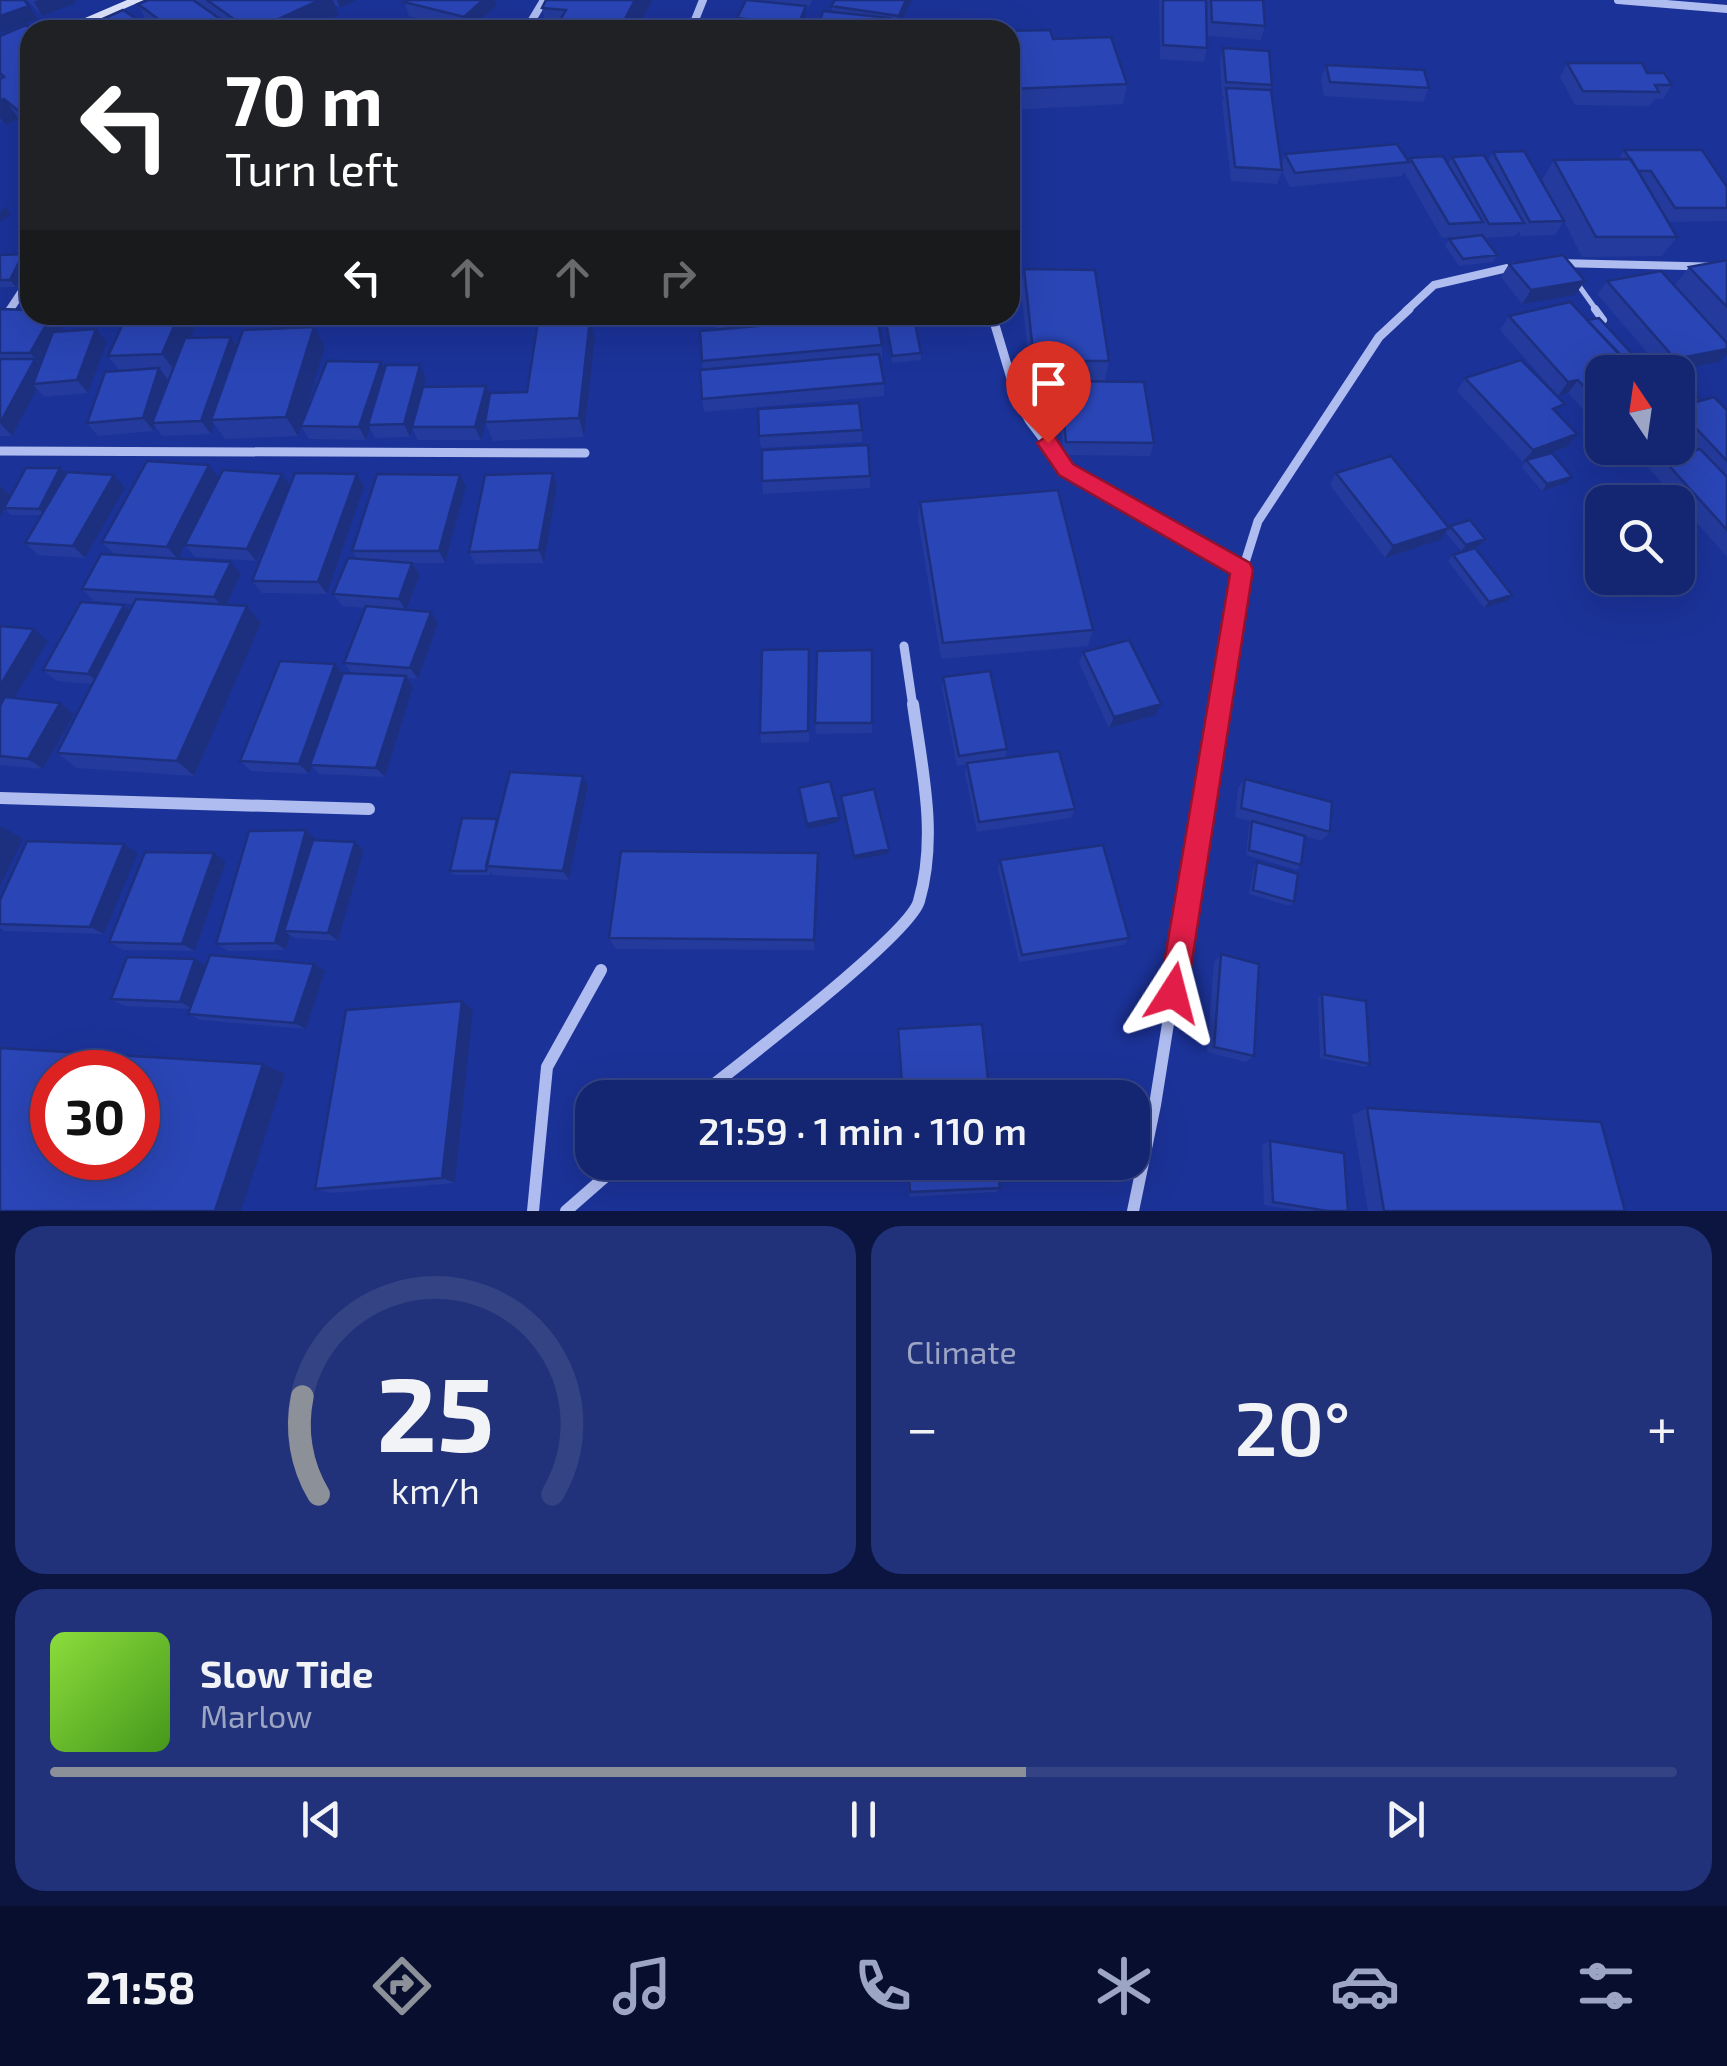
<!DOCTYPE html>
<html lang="en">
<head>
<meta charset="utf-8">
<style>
	body { margin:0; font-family:"Exo 2",sans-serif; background:#21327a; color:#f1f3f6; height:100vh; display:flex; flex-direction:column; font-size:38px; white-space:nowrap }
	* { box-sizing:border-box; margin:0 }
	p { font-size:32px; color:#9da5c4 }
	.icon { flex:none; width:55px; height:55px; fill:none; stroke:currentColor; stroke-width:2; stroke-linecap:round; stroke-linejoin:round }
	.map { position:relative; height:1211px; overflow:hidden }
	.details { display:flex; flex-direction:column; gap:15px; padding:15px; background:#0b153f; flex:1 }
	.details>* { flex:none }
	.top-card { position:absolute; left:20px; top:20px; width:1000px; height:305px; border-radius:30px; box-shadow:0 10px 40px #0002,0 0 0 2px #334384; background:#202124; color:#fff; overflow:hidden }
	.needle { width:65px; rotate:347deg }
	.controls { position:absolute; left:1585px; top:355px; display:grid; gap:20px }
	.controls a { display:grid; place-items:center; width:110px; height:110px; border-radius:20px; background:#142672; box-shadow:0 10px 40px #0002,0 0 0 2px #334384; font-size:50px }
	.speed { position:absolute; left:30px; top:1050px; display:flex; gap:20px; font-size:50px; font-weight:700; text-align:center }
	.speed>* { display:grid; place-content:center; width:130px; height:130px; border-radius:50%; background:#142672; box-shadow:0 10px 40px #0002,0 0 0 2px #334384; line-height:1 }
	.speed .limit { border:15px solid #d22; background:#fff; color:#111 }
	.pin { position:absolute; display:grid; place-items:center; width:85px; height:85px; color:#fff; margin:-102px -42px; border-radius:50% 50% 50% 0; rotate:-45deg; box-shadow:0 0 10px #0007 }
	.pin .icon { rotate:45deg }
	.me { position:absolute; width:110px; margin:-55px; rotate:9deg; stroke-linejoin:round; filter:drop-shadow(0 0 8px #0008) }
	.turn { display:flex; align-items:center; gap:35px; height:210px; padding:0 40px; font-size:45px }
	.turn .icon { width:130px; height:130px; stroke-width:2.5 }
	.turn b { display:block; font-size:70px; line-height:85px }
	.lanes { display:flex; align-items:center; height:95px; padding:0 40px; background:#0003; justify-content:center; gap:50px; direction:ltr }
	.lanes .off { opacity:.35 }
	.big { font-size:75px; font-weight:600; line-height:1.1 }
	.details .tile { flex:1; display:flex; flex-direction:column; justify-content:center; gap:15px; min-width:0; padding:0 35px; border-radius:30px; background:#21327a }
	.details .dial { align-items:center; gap:0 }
	.dial svg { height:260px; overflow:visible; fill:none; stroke:#334384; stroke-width:7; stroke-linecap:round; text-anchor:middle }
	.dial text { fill:#f1f3f6; stroke:none }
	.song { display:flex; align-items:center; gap:30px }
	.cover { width:120px; height:120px; border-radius:15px; background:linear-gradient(135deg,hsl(90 70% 55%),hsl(100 70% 35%)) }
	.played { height:10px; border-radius:5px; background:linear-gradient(90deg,#8c9099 60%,#334384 60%) }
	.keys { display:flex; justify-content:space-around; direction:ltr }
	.heat { display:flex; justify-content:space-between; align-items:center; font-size:55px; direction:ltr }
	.details .tiles { flex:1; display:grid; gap:15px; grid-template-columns:1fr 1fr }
	.tile:last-child { grid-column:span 2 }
	.trip { position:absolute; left:575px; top:1080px; width:575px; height:100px; border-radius:30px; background:#142672; box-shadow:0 10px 40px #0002,0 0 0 2px #334384; font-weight:600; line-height:100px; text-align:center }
	.menu { display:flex; height:160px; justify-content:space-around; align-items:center; background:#080f2e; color:#9da5c4 }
	.menu .icon { width:70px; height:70px }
	.menu .on { color:#8c9099 }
	.menu b { font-size:45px; color:#f1f3f6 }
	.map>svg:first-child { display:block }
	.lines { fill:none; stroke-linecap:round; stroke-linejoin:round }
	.lane-far1 { stroke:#afbcf0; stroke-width:5 }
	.lane { stroke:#afbcf0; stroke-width:8 }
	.street-far2 { stroke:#afbcf0; stroke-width:8 }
	.street-far1 { stroke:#afbcf0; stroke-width:9 }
	.street { stroke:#afbcf0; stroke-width:12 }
	.secondary { fill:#dde2fb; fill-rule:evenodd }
	.wall { fill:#243b9d }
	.shaded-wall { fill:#1d307f }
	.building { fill:#2a45b6; stroke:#1d307f; stroke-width:2.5; fill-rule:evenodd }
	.route { fill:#e11d48; stroke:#92132f; stroke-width:2.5 }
</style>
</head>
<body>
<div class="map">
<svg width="1727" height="1211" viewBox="0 0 1727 1211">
	<rect width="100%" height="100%" fill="#1b3298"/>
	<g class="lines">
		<path class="lane-far1" d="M1577 283 1597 311"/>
		<path class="lane" d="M1595 309 1603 320"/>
		<path class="street-far2" d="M1618 0 1727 9
			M526 30 544 0
			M691 30 703 0
			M1558 263 1727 267
			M9 311 30 279
			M1406 311 1434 285 1516 266"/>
		<path class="street-far1" d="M992 315 1016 395 1029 420 1066 469 1242 570
			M0 325 11 309
			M0 451 585 453
			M904 646 913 707
			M1219 707 1238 585 1258 521 1379 337 1409 309"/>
		<path class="street" d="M0 798 369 809
			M697 1098C735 1067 910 935 919 901 938 836 922 769 913 704
			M533 1211 547 1067 601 970
			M566 1211 622 1162
			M1133 1211 1155 1105 1219 704"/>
		<path class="secondary" d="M127 0H144L76 30H57Z"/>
	</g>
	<path class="wall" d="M27 0H75L76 3 42 16Z
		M148 0H357L340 8 335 5 339 15 307 30H161L145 18 138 4Z
		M407 0H495L497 5 469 30H466L409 16 404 2Z
		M546 0 637 30 546 24 542 8Z
		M748 0H812L809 7H806V20L803 30H738L737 18Z
		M835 0H912L898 30 889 28V30H818V26L832 12 831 6Z
		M1159 0H1206L1207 48 1204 62 1160 59Z
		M1207 0H1264L1265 26 1261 40 1208 36Z
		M30 30V129L19 119 5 125 0 121V36Z
		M1010 31 1127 84 1123 104 1010 110Z
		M1223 48 1272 85 1270 90 1281 165 1285 154 1408 162 1410 158 1448 165 1452 157 1488 161 1493 152 1563 221 1542 180 1554 160H1618L1624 150 1727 187V221L1668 222 1677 237 1662 256 1582 257 1564 221 1555 235 1521 236 1519 231 1515 236 1484 238 1497 255 1493 262 1459 266 1445 246 1449 239 1475 236 1442 238 1404 172 1402 176 1290 187 1282 171 1277 184 1231 181 1222 102 1224 96H1222L1220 62Z
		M1567 63 1647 73 1672 85 1663 99H1655L1650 106 1575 105 1560 77Z
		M1326 65 1429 88 1423 102 1324 96 1321 79Z
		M0 255 29 261 16 287H0Z
		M1727 260V354L1720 362 1664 372 1597 294 1607 281 1674 286 1689 267Z
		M1509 264 1575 295 1522 304 1501 277Z
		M1024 269 1109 361 1105 380H1031L1021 289Z
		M0 309 30 315H59L65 323 61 331 96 329 107 342 88 393 44 397 37 389 12 436H0Z
		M127 315H200L190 338 231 337 237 346 325 347 298 436 225 439 214 424 211 434 162 436 155 426 154 431 98 436 87 423 120 371 108 356Z
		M715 315H882V323H878L882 345V359H880L884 383V396L704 412 702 399 703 369 702 361 717 329Z
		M1509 316 1602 372V414L1590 417 1568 393 1558 396 1500 330Z
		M590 319 595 338 584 437 493 441 485 422 481 440H418L412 428 410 437 375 438 370 428 366 440 309 439 301 426 381 362 385 368 420 365 426 378 423 387 486 386 489 396 527 392Z
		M886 322 921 353V360L892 363Z
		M1465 378 1558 414 1577 434 1567 447 1537 458 1567 483 1542 491 1522 467 1526 461 1523 462 1457 391Z
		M1060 381 1154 443 1150 456 1064 455 1057 394Z
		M1678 389 1700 400 1727 410V557L1638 456 1644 449 1674 456 1685 453 1678 446Z
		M862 430V442L761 448 759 436Z
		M209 465 219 478 282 474 290 486 364 487 327 594 262 593 252 581 285 498 256 561 195 557 185 545 178 558 231 562 241 574 226 605 261 623 194 776 77 768 57 753 92 684 57 681 43 670 124 605 131 611 134 604 94 601 82 589 114 554 102 542Z
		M553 473 557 486 544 563 475 564 469 552Z
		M1336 473 1449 527 1450 526 1485 539 1480 545 1461 551 1446 533 1440 540 1385 558 1330 485Z
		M66 474 125 488 85 558 38 555 25 543 41 515H11L5 509 0 516V486L11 496Z
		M870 476V488L763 494 762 481Z
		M466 487 445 563H413L420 575 407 610 438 623 418 679 407 678 413 687 385 777 320 774 312 766 309 774 251 771 240 761 343 674H352L344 663 365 608 342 606 333 594 357 559 352 551Z
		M920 502 1093 630 1088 646 941 659 918 520Z
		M1453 555 1507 601 1484 608 1448 561Z
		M0 626 48 641 14 698 60 703 74 714 43 769 0 765Z
		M809 649V742L761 743 760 733Z
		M872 650V733L816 734 815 723Z
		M1083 652 1161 704 1156 715 1109 728 1079 663Z
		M943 677 1007 749 1005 758 1075 809 1071 818 977 832 965 773 967 764 957 766 942 688Z
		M1245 779 1330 832 1321 841 1305 836 1301 865 1297 870 1246 855 1249 826 1252 822 1235 817 1238 788Z
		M588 786 569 880 493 875 490 872V875H454L450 871 497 819Z
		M316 839V840L364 850 338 941 295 938 290 935 286 950 228 951 216 944Z
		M124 844 138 853 104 934 5 931 0 928V900Z
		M818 853 819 865 815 950 616 949 609 938Z
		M1000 860 1129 938 1124 945 1019 962 998 869Z
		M226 862 195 951 123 950 109 942Z
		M1257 862 1294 902 1290 906 1249 894 1254 866Z
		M1221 954 1254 1056 1246 1062 1207 1052 1214 962Z
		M314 964 325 971 306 1029 201 1020 188 1014 190 1009 125 1006 111 999 206 966Z
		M1322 994 1370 1064 1365 1067 1320 1058 1318 998Z
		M473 1010 455 1183 332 1193 315 1189Z
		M898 1029 990 1098H902L897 1038Z
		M1367 1108 1625 1211H1368L1352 1115Z
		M1270 1141 1348 1211H1302L1264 1205 1262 1145Z
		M906 1162H997L1000 1188 996 1192 909 1197Z"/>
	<path class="shaded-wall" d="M39 0H75L76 3 42 16 34 2Z
		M320 0H333L339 15 307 30H254Z
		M337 0H357L340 8Z
		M483 0H495L497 5 468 30 464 17Z
		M635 0H652L637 30H619Z
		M906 0H912L898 30 899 16Z
		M29 6 38 19 0 33V16Z
		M806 6V20L803 30H799L798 25Z
		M0 86 6 101 19 119 5 125 0 118Z
		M30 109V126L21 113Z
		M6 207 11 214 0 222V211Z
		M23 254 29 261 16 287 10 280Z
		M1585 281 1575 295 1522 304 1531 290Z
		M52 315H59L65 323 42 366 30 353Z
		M179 315H200L176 373 162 354Z
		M590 319 595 338 584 437 579 418Z
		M314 327 325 347 298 436 286 417Z
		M96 329 107 342 88 393 77 380Z
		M231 337 239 350 211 420 214 424 211 434 201 421Z
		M1727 349V354L1720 362 1664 372 1675 359Z
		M35 359 46 372 33 384 37 389 12 436 0 423Z
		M381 362 388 375 368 425 370 428 366 440 359 427Z
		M420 365 426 378 410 437 404 424Z
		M159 368 169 381 152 423 155 426 154 431 143 418Z
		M1578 380 1568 393 1558 396 1568 382Z
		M486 386 491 399 481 440 475 427Z
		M1602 403V414L1590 417 1600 404Z
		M1577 434 1567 447 1523 462 1533 450Z
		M209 465 219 478 178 559 167 547Z
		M60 468 66 475 45 515 39 509Z
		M553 473 557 486 544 563 539 550Z
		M282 474 291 487 256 561 247 549Z
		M357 474 364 487 327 594 318 582Z
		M114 475 125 488 85 558 73 546Z
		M460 475 466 487 445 563 439 551Z
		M1572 477 1567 483 1542 491 1547 484Z
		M0 486 12 497 0 516Z
		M1449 528 1440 540 1385 558 1393 546Z
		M1485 539 1480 545 1461 551 1466 545Z
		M231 562 241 574 224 609 214 597Z
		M412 563 420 575 406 611 399 599Z
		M1512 595 1507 601 1484 608 1489 602Z
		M124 605 136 616 101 685 88 674Z
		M247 606 261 623 194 776 177 761Z
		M431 612 438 623 418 679 410 668Z
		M34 629 48 641 0 722V686Z
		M335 664 344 675 309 774 299 764Z
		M406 676 413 687 385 777 376 768Z
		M60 703 74 714 43 769 28 759Z
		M1161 704 1156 715 1109 728 1114 717Z
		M583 776 588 786 569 880 563 871Z
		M839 817V822L808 829 807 824Z
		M1 826 23 839 0 886V828Z
		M306 830 316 839 291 931H284L290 935 286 950 275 943Z
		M355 842 364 850 338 941 328 933Z
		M124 844 138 853 104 934 90 927Z
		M889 849 888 854 854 860V856Z
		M214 853 226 862 195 951 182 944Z
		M818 853 819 865 815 950 814 940Z
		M195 959 208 967 193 1009 180 1002Z
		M314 964 325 971 306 1029 294 1023Z
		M462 1001 473 1010 455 1183 442 1178Z
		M263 1064 285 1074 241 1211H215Z"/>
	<path class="building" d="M0 0H24L29 6 0 16Z
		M148 0H193L236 30H173L138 4Z
		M207 0H320L254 30H249Z
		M407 0H483L464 17 404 2Z
		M546 0H635L619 30H529L533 23 557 25 566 10 542 8Z
		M746 0H747L806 6 798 25 737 18Z
		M835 0H906L899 16 831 6Z
		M1163 0H1206L1207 48 1163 45Z
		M1211 0H1263L1265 26 1212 22Z
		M123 10 153 30H97L89 25Z
		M823 11 890 18 886 30H849L818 26Z
		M75 21 86 30H54Z
		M26 25 32 30H30V109L21 113 4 99 0 101V79L4 77 0 73V36Z
		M1050 30 1053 39 1111 37 1127 84 1010 89V31Z
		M1223 48 1269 51 1272 85 1226 82Z
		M1567 63H1642L1647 73H1664L1672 85H1655L1659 92 1583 91Z
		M1326 65 1424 70 1429 88 1330 82Z
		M1226 88 1271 90 1282 170 1235 167Z
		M1397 144 1409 162 1295 173 1285 154Z
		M1624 150H1702L1727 187V208H1675L1651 171H1638Z
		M1524 151 1564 221 1530 222 1493 152Z
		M1484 155 1524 223 1489 224 1452 157Z
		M1443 156 1483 222 1449 224 1410 158Z
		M1631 159 1677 237H1596L1554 160Z
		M1482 235 1497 255 1463 259 1449 239Z
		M23 254 10 280H0V255Z
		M1563 255 1585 281 1531 290 1509 264Z
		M1727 260V307L1689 267Z
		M1024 269 1095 270 1109 361H1034Z
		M1661 271 1727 343V349L1675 359 1607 281Z
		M1570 302 1637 372H1602V403L1600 404 1578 380 1568 382 1509 316Z
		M0 309 30 310V315H52L30 353H0Z
		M127 315H179L162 354 108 356Z
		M877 316 882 345 702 361 700 331Z
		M1599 318 1646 369 1636 372 1587 320Z
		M590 319 579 418 485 422 490 393 527 392 538 321Z
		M914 319 921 353 892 356 886 322Z
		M314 327 286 417 211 420 243 330Z
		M96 329 77 380 33 384 53 332Z
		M231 337 201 421 152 423 185 338Z
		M879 354 884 383 702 399 700 370Z
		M0 359H35L0 423Z
		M1521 360 1565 404 1553 409 1577 434 1533 450 1465 378Z
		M327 361 381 362 359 427 301 426Z
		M386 365H420L404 424 368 425Z
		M159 368 143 418 87 423 105 372Z
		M1060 381 1144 382 1154 443 1066 442Z
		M486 386 475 427H412L423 387Z
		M1686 386 1700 400 1678 407V389Z
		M1714 397 1727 410V461L1678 409V407Z
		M859 403 862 430 759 436 758 409Z
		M868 445 870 476 762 481V450Z
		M1650 448H1666L1674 456 1663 459 1658 465 1644 449Z
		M1700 449 1727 477V530L1663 459Z
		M1552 453 1572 477 1547 484 1526 460Z
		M1391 456 1449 528 1393 546 1336 473Z
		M147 461 209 465 167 547 102 542Z
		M26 468H60L39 509 4 508Z
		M223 470 282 474 247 549 185 545Z
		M67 472 114 475 73 546 25 543Z
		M295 473 357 474 318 582 252 581Z
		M553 473 539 550 469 552 485 475Z
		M377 474 460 475 439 551H352Z
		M1058 490 1093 630 943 643 920 502Z
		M1470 520 1485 539 1466 545 1450 526Z
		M1475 548 1512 595 1489 602 1453 555Z
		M101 554 231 562 214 597 82 589Z
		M348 558 412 563 399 599 333 594Z
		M136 599 247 606 177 761 57 753Z
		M81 602 124 605 88 674 43 670Z
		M366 606 431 612 410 668 344 663Z
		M0 626 34 629 0 686Z
		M1129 640 1161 704 1114 717 1083 652Z
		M809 649 808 731 760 733 762 650Z
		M872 650V723H815L817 651Z
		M280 661 335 664 299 764 240 761Z
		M990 671 1007 749 959 756 943 677Z
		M343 673 406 676 376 768 310 765Z
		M5 697 60 703 28 759 0 756V706Z
		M1059 751 1075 809 979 822 967 763Z
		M510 772 583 776 563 871 486 866Z
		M1245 779 1332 802 1330 832 1241 808Z
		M830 781 839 817 807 824 799 788Z
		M874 789 889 849 854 856 841 796Z
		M462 818 497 819 486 871H450Z
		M1252 821 1305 836 1301 865 1249 850Z
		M306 830 275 943 216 944 249 831Z
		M313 840 355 842 328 933 284 931Z
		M27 841 124 844 90 927 0 924V900Z
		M1103 845 1129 938 1022 955 1000 860Z
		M621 851 818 853 814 940 609 938Z
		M145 852 214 853 182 944 109 942Z
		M1257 862 1298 874 1294 902 1253 890Z
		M1221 954 1259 964 1254 1056 1214 1047Z
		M210 955 314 964 294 1023 188 1014Z
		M127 957 195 959 180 1002 111 999Z
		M1322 994 1366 1001 1370 1064 1325 1055Z
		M462 1001 442 1178 315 1189 346 1010Z
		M982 1024 990 1098H903L898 1029Z
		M0 1048 263 1064 215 1211H0ZM52 1072H138V1158H52Z
		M1367 1108 1601 1122 1625 1211H1384Z
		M1270 1141 1344 1153 1348 1211H1327L1273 1202Z
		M908 1162H997L1000 1188 910 1192Z"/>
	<path class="route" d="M1048 435 1055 437 1073 464 1250 563 1253 570 1187 993 1183 1003 1173 1007 1163 1003 1159 993 1230 574 1059 475 1037 443Z"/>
</svg>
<div class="controls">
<a><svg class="needle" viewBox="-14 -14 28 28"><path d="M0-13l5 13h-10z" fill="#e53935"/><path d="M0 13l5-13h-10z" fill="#9da5c4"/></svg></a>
<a><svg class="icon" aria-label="search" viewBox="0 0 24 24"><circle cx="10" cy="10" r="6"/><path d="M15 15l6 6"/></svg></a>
</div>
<div class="speed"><div class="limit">30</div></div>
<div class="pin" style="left:1048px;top:443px;background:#d93025"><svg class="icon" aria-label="arrive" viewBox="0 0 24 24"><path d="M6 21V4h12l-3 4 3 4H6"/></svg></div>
<svg class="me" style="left:1173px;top:993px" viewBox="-20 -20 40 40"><path d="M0-17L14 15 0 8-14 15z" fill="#e11d48" stroke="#fff" stroke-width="4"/></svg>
<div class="trip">21:59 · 1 min · 110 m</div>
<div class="top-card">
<div class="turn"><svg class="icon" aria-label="left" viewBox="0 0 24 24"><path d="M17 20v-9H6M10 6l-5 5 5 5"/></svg><div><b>70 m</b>Turn left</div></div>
<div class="lanes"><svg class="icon" aria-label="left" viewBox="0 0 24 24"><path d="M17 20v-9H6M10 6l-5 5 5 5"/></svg><svg class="icon off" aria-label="ahead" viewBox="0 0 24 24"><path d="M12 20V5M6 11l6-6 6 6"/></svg><svg class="icon off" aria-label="ahead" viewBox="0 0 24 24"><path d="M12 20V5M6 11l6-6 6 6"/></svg><svg class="icon off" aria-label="right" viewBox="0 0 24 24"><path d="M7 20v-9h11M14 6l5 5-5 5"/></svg></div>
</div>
</div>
<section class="details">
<div class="tiles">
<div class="tile dial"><svg viewBox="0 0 100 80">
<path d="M14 69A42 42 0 1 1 86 69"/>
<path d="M14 69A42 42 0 0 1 9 39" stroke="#8c9099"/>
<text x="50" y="56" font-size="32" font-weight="700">25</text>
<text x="50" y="72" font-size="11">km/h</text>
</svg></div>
<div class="tile"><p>Climate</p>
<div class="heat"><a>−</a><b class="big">20°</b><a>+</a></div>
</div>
<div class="tile">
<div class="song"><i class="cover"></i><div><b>Slow Tide</b><p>Marlow</p></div></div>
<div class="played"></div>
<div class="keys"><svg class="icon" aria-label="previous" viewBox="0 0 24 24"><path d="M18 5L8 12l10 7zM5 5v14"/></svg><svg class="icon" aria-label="pause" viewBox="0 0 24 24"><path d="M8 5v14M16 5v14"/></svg><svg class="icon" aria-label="next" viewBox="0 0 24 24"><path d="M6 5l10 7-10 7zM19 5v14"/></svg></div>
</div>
</div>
</section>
<nav class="menu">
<b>21:58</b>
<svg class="icon on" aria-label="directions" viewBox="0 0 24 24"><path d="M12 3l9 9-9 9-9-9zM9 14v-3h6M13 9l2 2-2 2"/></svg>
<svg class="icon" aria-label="music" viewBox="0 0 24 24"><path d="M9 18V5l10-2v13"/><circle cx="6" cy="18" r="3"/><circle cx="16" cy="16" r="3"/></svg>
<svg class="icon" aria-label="phone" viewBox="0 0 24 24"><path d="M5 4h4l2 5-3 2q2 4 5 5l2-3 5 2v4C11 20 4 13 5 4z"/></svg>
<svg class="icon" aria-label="climate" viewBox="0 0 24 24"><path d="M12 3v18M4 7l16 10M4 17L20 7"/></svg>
<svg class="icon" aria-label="car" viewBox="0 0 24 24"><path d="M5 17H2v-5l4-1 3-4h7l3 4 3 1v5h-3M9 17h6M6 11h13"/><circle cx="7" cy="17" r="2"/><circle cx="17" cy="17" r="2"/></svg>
<svg class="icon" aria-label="filters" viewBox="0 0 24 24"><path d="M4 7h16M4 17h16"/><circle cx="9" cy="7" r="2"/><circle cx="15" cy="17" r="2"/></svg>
</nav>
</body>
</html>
